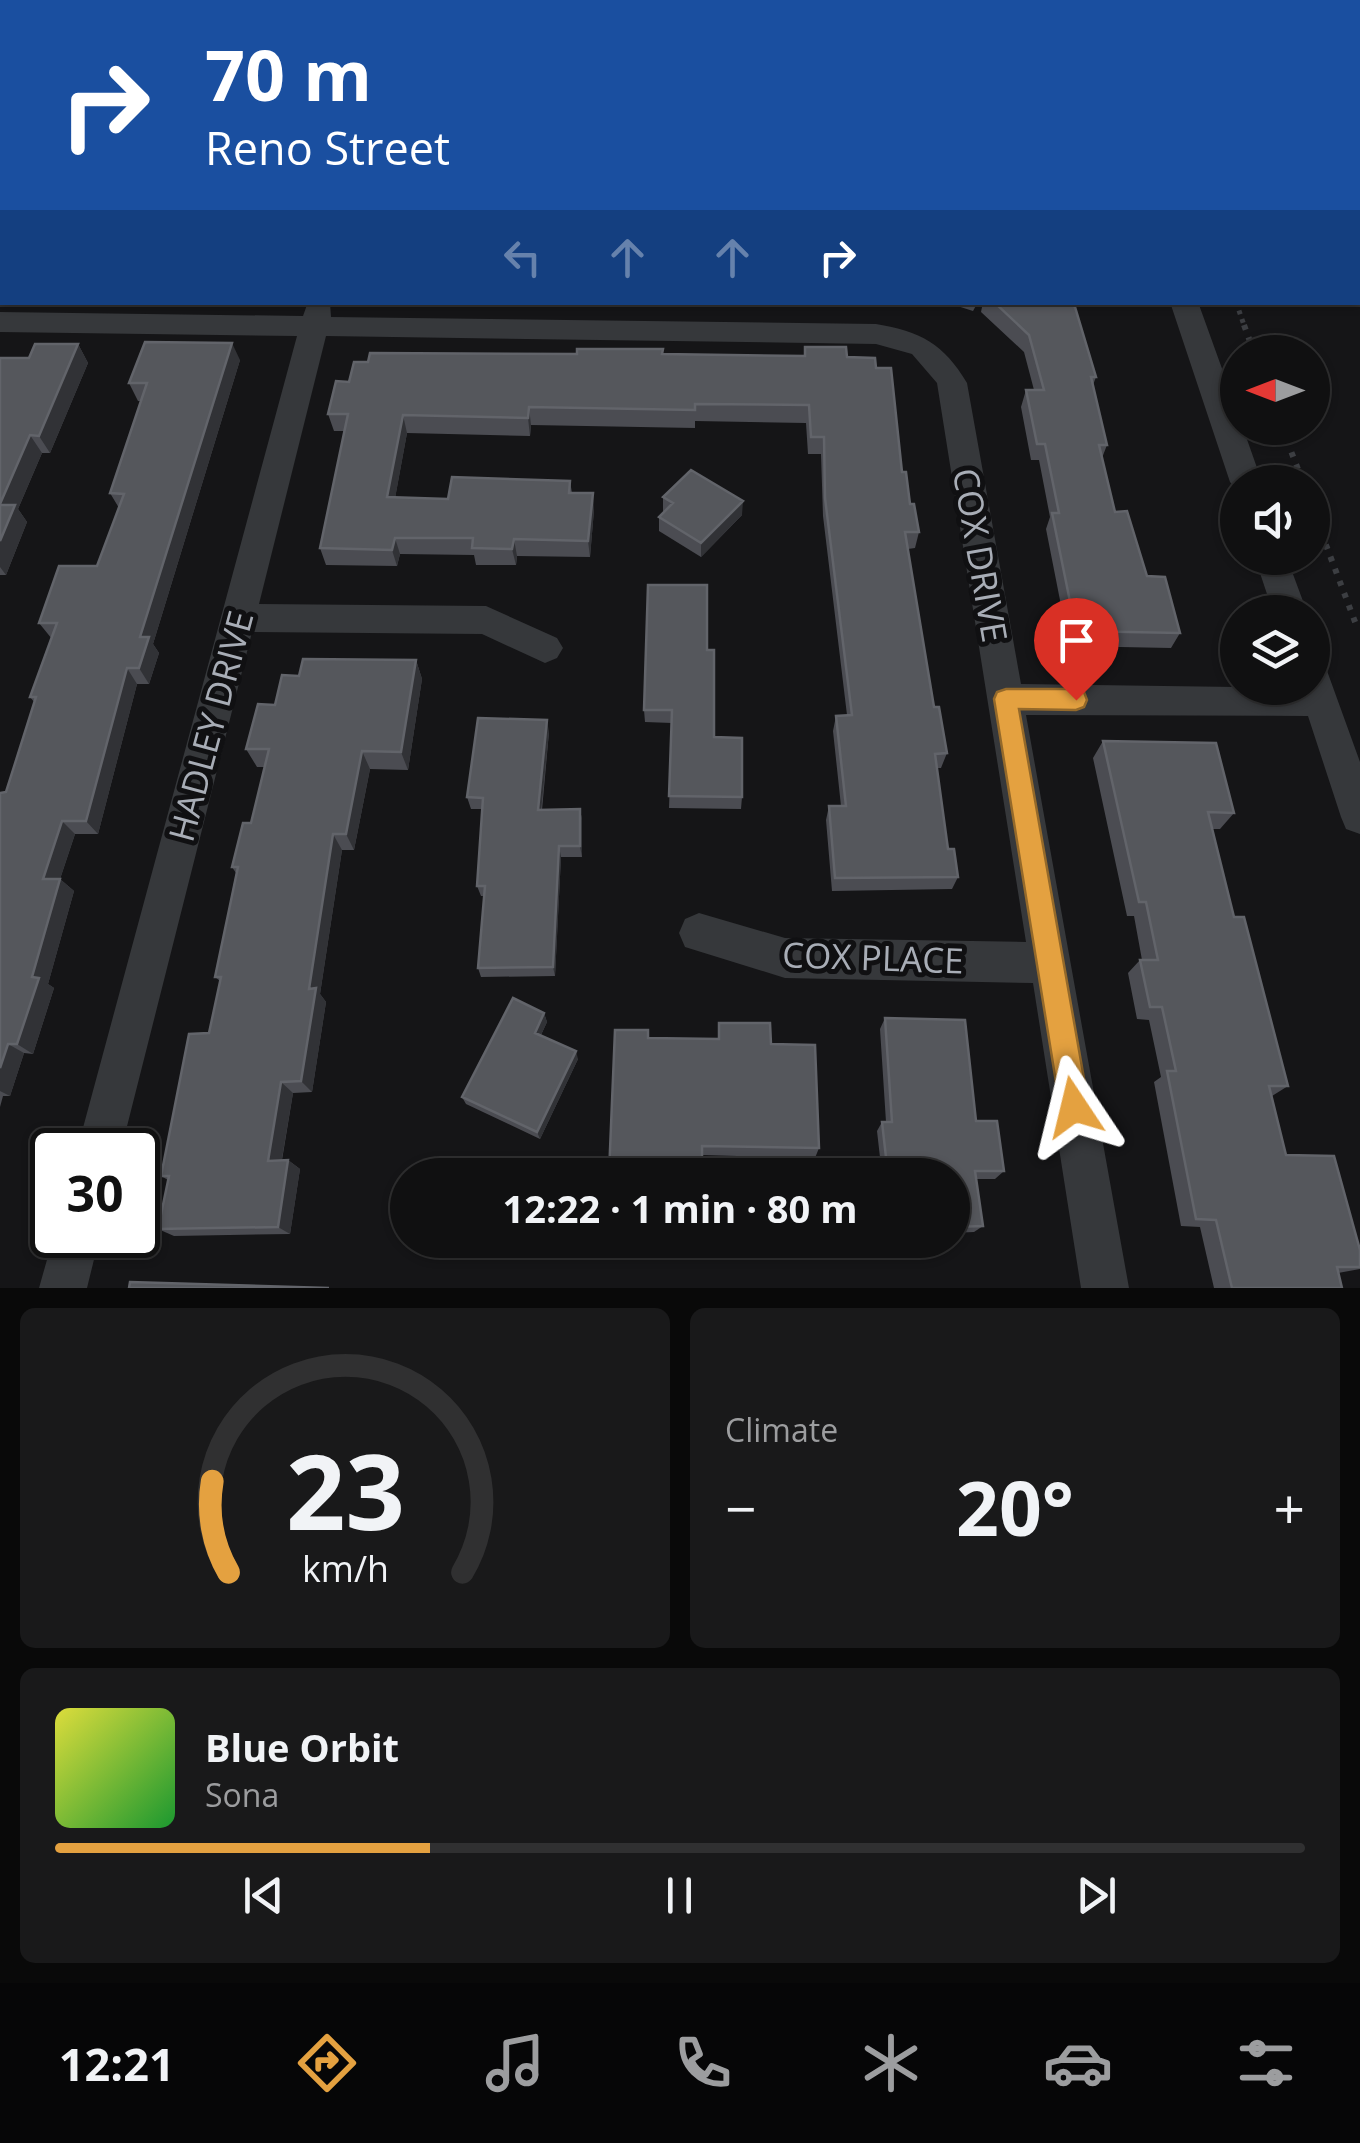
<!DOCTYPE html>
<html lang="en">
<head>
<meta charset="utf-8">
<style>
	body { margin:0; font-family:"Open Sans",sans-serif; background:#19191a; color:#f1f3f6; height:100vh; display:flex; flex-direction:column; font-size:38px; white-space:nowrap }
	* { box-sizing:border-box; margin:0 }
	p { font-size:32px; color:#9c9d9f }
	.icon { flex:none; width:55px; height:55px; fill:none; stroke:currentColor; stroke-width:2; stroke-linecap:round; stroke-linejoin:round }
	.map { position:relative; height:1288px; overflow:hidden }
	.sheet { display:flex; flex-direction:column; gap:20px; padding:20px; background:#090909; flex:1 }
	.sheet>* { flex:none }
	.banner { position:absolute; left:0px; top:0px; width:1360px; height:305px; box-shadow:0 2px 8px #0004,0 0 0 2px #303031; background:#1a4fa0; color:#fff; overflow:hidden }
	.needle { width:65px; rotate:270deg }
	.fabs { position:absolute; left:1220px; top:335px; display:grid; gap:20px }
	.fabs a { display:grid; place-items:center; width:110px; height:110px; border-radius:50%; background:#101011; box-shadow:0 2px 8px #0004,0 0 0 2px #303031; font-size:50px }
	.speed { position:absolute; left:30px; top:1128px; display:flex; gap:20px; font-size:50px; font-weight:700; text-align:center }
	.speed>* { display:grid; place-content:center; width:130px; height:130px; border-radius:50%; background:#101011; box-shadow:0 2px 8px #0004,0 0 0 2px #303031; line-height:1 }
	.speed .limit { border:5px solid #111; border-radius:15px; background:#fff; color:#111 }
	.pin { position:absolute; display:grid; place-items:center; width:85px; height:85px; color:#fff; margin:-102px -42px; border-radius:50% 50% 50% 0; rotate:-45deg; box-shadow:0 0 10px #0007 }
	.pin .icon { rotate:45deg }
	.me { position:absolute; width:110px; margin:-55px; rotate:350deg; stroke-linejoin:round; filter:drop-shadow(0 0 8px #0008) }
	.turn { display:flex; align-items:center; gap:35px; height:210px; padding:0 40px; font-size:45px }
	.turn .icon { width:130px; height:130px; stroke-width:2.5 }
	.turn b { display:block; font-size:70px; line-height:85px }
	.lanes { display:flex; align-items:center; height:95px; padding:0 40px; background:#0003; justify-content:center; gap:50px; direction:ltr }
	.lanes .off { opacity:.35 }
	.big { font-size:75px; font-weight:700; line-height:1.1 }
	.sheet .card { flex:1; display:flex; flex-direction:column; justify-content:center; gap:15px; min-width:0; padding:0 35px; border-radius:15px; background:#19191a }
	.sheet .dial { align-items:center; gap:0 }
	.dial svg { height:260px; overflow:visible; fill:none; stroke:#303031; stroke-width:7; stroke-linecap:round; text-anchor:middle }
	.dial text { fill:#f1f3f6; stroke:none }
	.song { display:flex; align-items:center; gap:30px }
	.cover { width:120px; height:120px; border-radius:15px; background:linear-gradient(135deg,hsl(60 70% 55%),hsl(130 70% 35%)) }
	.played { height:10px; border-radius:5px; background:linear-gradient(90deg,#e4a140 30%,#303031 30%) }
	.keys { display:flex; justify-content:space-around; direction:ltr }
	.heat { display:flex; justify-content:space-between; align-items:center; font-size:55px; direction:ltr }
	.sheet .tiles { flex:1; display:grid; gap:20px; grid-template-columns:1fr 1fr }
	.card:last-child { grid-column:span 2 }
	.trip { position:absolute; left:390px; top:1158px; width:580px; height:100px; border-radius:50px; background:#101011; box-shadow:0 2px 8px #0004,0 0 0 2px #303031; font-weight:700; line-height:100px; text-align:center }
	.tab-bar { display:flex; height:160px; justify-content:space-around; align-items:center; background:#060607; color:#9c9d9f }
	.tab-bar .icon { width:70px; height:70px }
	.tab-bar .on { color:#e4a140 }
	.tab-bar b { font-size:45px; color:#f1f3f6 }
	.map>svg:first-child { display:block }
	.lines { fill:none; stroke-linecap:round; stroke-linejoin:round }
	.path-far1 { stroke:#3c3e42; stroke-width:5; stroke-dasharray:4 5; stroke-linecap:butt }
	.path { stroke:#3c3e42; stroke-width:6; stroke-dasharray:5 8; stroke-linecap:butt }
	.lane { fill:#36383b; fill-rule:evenodd }
	.street { fill:#36383b; fill-rule:evenodd }
	.secondary { fill:#44474b; fill-rule:evenodd }
	.wall { fill:#4b4c52 }
	.shaded-wall { fill:#313236 }
	.building { fill:#55575c; stroke:#62646a; stroke-width:2.5 }
	.route { fill:#e4a140; stroke:#94692a; stroke-width:2.5 }
	.labels { text-anchor:middle; dominant-baseline:central; stroke-width:10; stroke-linejoin:round; paint-order:stroke }
	.street-label { font-size:35px; fill:#a8adb6; stroke:#101012 }
</style>
</head>
<body>
<div class="map">
<svg width="1360" height="1288" viewBox="0 0 1360 1288">
	<rect width="100%" height="100%" fill="#151517"/>
	<g class="lines">
		<path class="path-far1" d="M27 0 155 2
			M1236 302 1245 328"/>
		<path class="path" d="M1244 325 1254 352
			M1282 428 1303 482
			M1312 508 1357 627"/>
		<path class="lane" d="M697 0H709V2H698Z
			M1011 0H1023L1024 2H1013Z"/>
		<path class="street" d="M308 302H330L331 317 876 324C920 331 944 344 967 383L1021 684 1312 688V664L1326 668 1360 762V834L1346 829 1341 817 1308 716 1026 715 1129 1288H1081L1033 983 785 978 685 947 679 933 685 919 699 913 785 938 1026 942 937 383 912 354 876 344 326 336 259 604 486 606 557 638 563 648 557 658 545 663 482 634 252 632 121 1150H77L297 336 0 332V312L303 316Z
			M1170 302H1198L1238 413V428H1243L1262 482H1238V491L1230 482Z
			M1255 558H1287L1307 612H1273Z
			M54 1235H100L87 1288H39Z"/>
		<path class="secondary" d="M0 8H2V26H0Z"/>
	</g>
	<path class="wall" d="M0 31H2V282H0Z
		M945 302H978L973 311Z
		M983 302H1069L1096 377 1093 385 1107 445 1102 458 1115 512 1147 576 1180 633 1171 648 1069 646 1046 529 1050 517 1039 460H1031L1021 407 1026 390H1034L1024 352 981 312Z
		M78 344 88 363 50 453H42L18 509 27 522 6 575H0V358H29Z
		M805 347 847 357 876 368 910 504 919 532 915 548 908 549 934 707 947 753 941 768H937L948 849 958 877 952 889 832 891 826 820 829 806H841L833 731 836 716 847 715 823 516 821 454H808L806 423 695 421V428L531 425 530 436 407 433 395 498 448 499 570 481 572 493 594 510 590 557 517 556 516 565H476L474 555 400 554 397 566 326 565 320 548 344 431H334L328 414 349 382 577 354H662L804 356Z
		M240 360 153 644 159 653 149 684H137L98 834H75L60 879 74 891 48 984 54 988 33 1054 24 1053 10 1096H3L0 1107V793L6 792 35 703 30 697 52 639 39 623 97 566 119 508 110 493 141 401H138L129 383Z
		M663 497 742 515 701 557 659 531V517L664 512 663 511Z
		M707 650 714 737 742 797 741 809 669 808 672 723 645 722 644 710Z
		M416 660 422 679 408 770 370 769 354 850H342L320 994 326 1002 312 1092 293 1093 282 1160H288L300 1169 290 1234 174 1236 158 1229 168 1180 161 1176 209 1033 220 981 215 977 236 873 232 867 251 823 265 767H257L246 749 275 705 299 676Z
		M549 732 542 810 580 809 582 820V857H561L555 976 481 977 478 968 484 896H481L477 886 482 809H471L467 797Z
		M1103 741 1234 813 1220 829H1212L1234 917 1288 1086 1272 1096 1286 1155 1360 1250V1269L1338 1273 1342 1288H1214L1200 1227 1181 1226 1154 1082 1161 1077 1149 1020 1137 1019 1128 973 1140 960H1142L1134 916H1127L1093 758Z
		M544 1013 547 1022 541 1035 578 1059 540 1139 466 1104 462 1097Z
		M885 1018 976 1121 1004 1171 995 1179H976L983 1226 974 1232 952 1233V1175H882L877 1131 882 1122H886L880 1029Z
		M719 1023 771 1044 819 1148 815 1158 702 1155V1175H610L615 1030 648 1038 718 1039Z"/>
	<path class="shaded-wall" d="M232 343 240 360 153 644 159 653 149 684 139 668 140 637Z
		M78 344 88 363 50 453 39 436Z
		M529 407 531 425 530 436 528 418Z
		M403 415 407 433 392 515 387 497Z
		M30 435 42 453 18 509 27 522 6 575 0 567V504Z
		M593 493 594 510 590 557 588 541Z
		M743 501 742 515 701 557V543Z
		M395 538 400 554 397 566 392 550Z
		M514 539 517 556 516 565 512 549Z
		M416 660 422 679 408 770 401 752Z
		M127 668 137 684 98 834 86 821Z
		M547 720 549 732 540 821 538 810Z
		M362 751 370 769 354 850 346 834Z
		M580 809 582 820V857L580 846Z
		M62 821 75 834 60 879 74 891 48 984 54 988 33 1054 17 1044 32 977 43 879Z
		M333 834 342 850 320 994 326 1002 312 1092 301 1081 309 989Z
		M559 846 561 857 555 976 553 967Z
		M544 1013 547 1022 538 1041 535 1033Z
		M8 1044 24 1053 10 1096 0 1091V1068Z
		M576 1051 578 1059 540 1139 537 1132Z
		M281 1082 293 1093 280 1170 268 1161Z
		M288 1160 300 1169 290 1234 278 1227Z"/>
	<path class="building" d="M0 31H2V268H0Z
		M994 302H1069L1075 307 1096 377H1091L1107 445H1099L1115 512 1127 511 1147 576 1165 577 1180 633 1076 631 1052 513H1059L1045 444H1037L1026 390H1044L1029 335Z
		M145 342 232 343 140 637H149L139 668H127L86 821H62L43 879H60L32 977 39 978 17 1044H8L0 1068V793L6 792 36 697H30L57 623H39L59 566H97L124 494 110 493 147 383H129Z
		M35 344H78L39 436 30 435 0 504V358H29Z
		M805 347H846L847 357 875 358 876 368H891L902 472H906L910 504H914L919 532H905L934 707H939L947 753 935 754 948 849H954L958 877 835 878 829 806H846L836 716 852 715 825 498 824 437H811L809 405 695 404V410L529 407 528 418 403 415 387 497 448 499 452 477 570 481 569 493H593L588 541 514 539 512 549 472 548 473 538H395L392 550 320 548 348 414H328L336 381 349 382 354 362H368L370 353 577 354V349H663L662 354 805 356Z
		M691 470 743 501 701 543 659 517 673 503 663 497Z
		M0 505H15L0 541Z
		M648 585H707V650H714V737L742 738V797L669 796 672 710H644Z
		M303 659 416 660 401 752 362 751 346 834H333L309 989 316 988 301 1081 281 1082 268 1161 288 1160 278 1227 158 1229 169 1176H161L189 1034 209 1033 221 977H215L238 867H232L243 823H251L269 749H246L258 704 275 705 282 675 299 676Z
		M478 718 547 720 538 810 580 809V846H559L553 967 478 968 485 886H477L483 798 467 797Z
		M1103 741 1216 743 1234 813 1208 812 1234 917H1244L1288 1086H1269L1286 1155 1334 1156 1360 1250V1267H1337L1342 1288H1232L1216 1220 1196 1219 1167 1071H1176L1162 1007H1150L1140 960H1158L1146 902H1139Z
		M513 998 544 1013 535 1033 576 1051 537 1132 462 1097Z
		M885 1018 965 1020 976 1121H997L1004 1171H975L983 1226 952 1227V1175H888L882 1122H892Z
		M719 1023H770L771 1044 815 1045 819 1148 702 1146V1175L609 1174 615 1030H648V1038L719 1039Z
		M130 1282 329 1288H129Z"/>
	<path class="route" d="M1006 689H1076L1084 692 1087 700 1084 707 1076 710 1019 709 1089 1107 1085 1117 1074 1122 1064 1117 1060 1107 994 699 997 692Z"/>
	<g class="labels">
		<g class="street-label">
			<text transform="translate(981 555) rotate(80)">COX DRIVE</text>
			<text transform="translate(210 726) rotate(-75)">HADLEY DRIVE</text>
			<text transform="translate(873 957) rotate(2)">COX PLACE</text>
		</g>
	</g>
</svg>
<div class="fabs">
<a><svg class="needle" viewBox="-14 -14 28 28"><path d="M0-13l5 13h-10z" fill="#e53935"/><path d="M0 13l5-13h-10z" fill="#9c9d9f"/></svg></a>
<a><svg class="icon" aria-label="sound" viewBox="0 0 24 24"><path d="M4 9h4l5-4v14l-5-4H4zM17 9q2 3 0 6"/></svg></a>
<a><svg class="icon" aria-label="layers" viewBox="0 0 24 24"><path d="M12 4l9 5-9 5-9-5zM3 14l9 5 9-5"/></svg></a>
</div>
<div class="speed"><div class="limit">30</div></div>
<div class="pin" style="left:1076px;top:700px;background:#d93025"><svg class="icon" aria-label="arrive" viewBox="0 0 24 24"><path d="M6 21V4h12l-3 4 3 4H6"/></svg></div>
<svg class="me" style="left:1074px;top:1107px" viewBox="-20 -20 40 40"><path d="M0-17L14 15 0 8-14 15z" fill="#e4a140" stroke="#fff" stroke-width="4"/></svg>
<div class="trip">12:22 · 1 min · 80 m</div>
<div class="banner">
<div class="turn"><svg class="icon" aria-label="right" viewBox="0 0 24 24"><path d="M7 20v-9h11M14 6l5 5-5 5"/></svg><div><b>70 m</b>Reno Street</div></div>
<div class="lanes"><svg class="icon off" aria-label="left" viewBox="0 0 24 24"><path d="M17 20v-9H6M10 6l-5 5 5 5"/></svg><svg class="icon off" aria-label="ahead" viewBox="0 0 24 24"><path d="M12 20V5M6 11l6-6 6 6"/></svg><svg class="icon off" aria-label="ahead" viewBox="0 0 24 24"><path d="M12 20V5M6 11l6-6 6 6"/></svg><svg class="icon" aria-label="right" viewBox="0 0 24 24"><path d="M7 20v-9h11M14 6l5 5-5 5"/></svg></div>
</div>
</div>
<section class="sheet">
<div class="tiles">
<div class="card dial"><svg viewBox="0 0 100 80">
<path d="M14 69A42 42 0 1 1 86 69"/>
<path d="M14 69A42 42 0 0 1 9 41" stroke="#e4a140"/>
<text x="50" y="56" font-size="32" font-weight="700">23</text>
<text x="50" y="72" font-size="11">km/h</text>
</svg></div>
<div class="card"><p>Climate</p>
<div class="heat"><a>−</a><b class="big">20°</b><a>+</a></div>
</div>
<div class="card">
<div class="song"><i class="cover"></i><div><b>Blue Orbit</b><p>Sona</p></div></div>
<div class="played"></div>
<div class="keys"><svg class="icon" aria-label="previous" viewBox="0 0 24 24"><path d="M18 5L8 12l10 7zM5 5v14"/></svg><svg class="icon" aria-label="pause" viewBox="0 0 24 24"><path d="M8 5v14M16 5v14"/></svg><svg class="icon" aria-label="next" viewBox="0 0 24 24"><path d="M6 5l10 7-10 7zM19 5v14"/></svg></div>
</div>
</div>
</section>
<nav class="tab-bar">
<b>12:21</b>
<svg class="icon on" aria-label="directions" viewBox="0 0 24 24"><path d="M12 3l9 9-9 9-9-9zM9 14v-3h6M13 9l2 2-2 2"/></svg>
<svg class="icon" aria-label="music" viewBox="0 0 24 24"><path d="M9 18V5l10-2v13"/><circle cx="6" cy="18" r="3"/><circle cx="16" cy="16" r="3"/></svg>
<svg class="icon" aria-label="phone" viewBox="0 0 24 24"><path d="M5 4h4l2 5-3 2q2 4 5 5l2-3 5 2v4C11 20 4 13 5 4z"/></svg>
<svg class="icon" aria-label="climate" viewBox="0 0 24 24"><path d="M12 3v18M4 7l16 10M4 17L20 7"/></svg>
<svg class="icon" aria-label="car" viewBox="0 0 24 24"><path d="M5 17H2v-5l4-1 3-4h7l3 4 3 1v5h-3M9 17h6M6 11h13"/><circle cx="7" cy="17" r="2"/><circle cx="17" cy="17" r="2"/></svg>
<svg class="icon" aria-label="filters" viewBox="0 0 24 24"><path d="M4 7h16M4 17h16"/><circle cx="9" cy="7" r="2"/><circle cx="15" cy="17" r="2"/></svg>
</nav>
</body>
</html>
